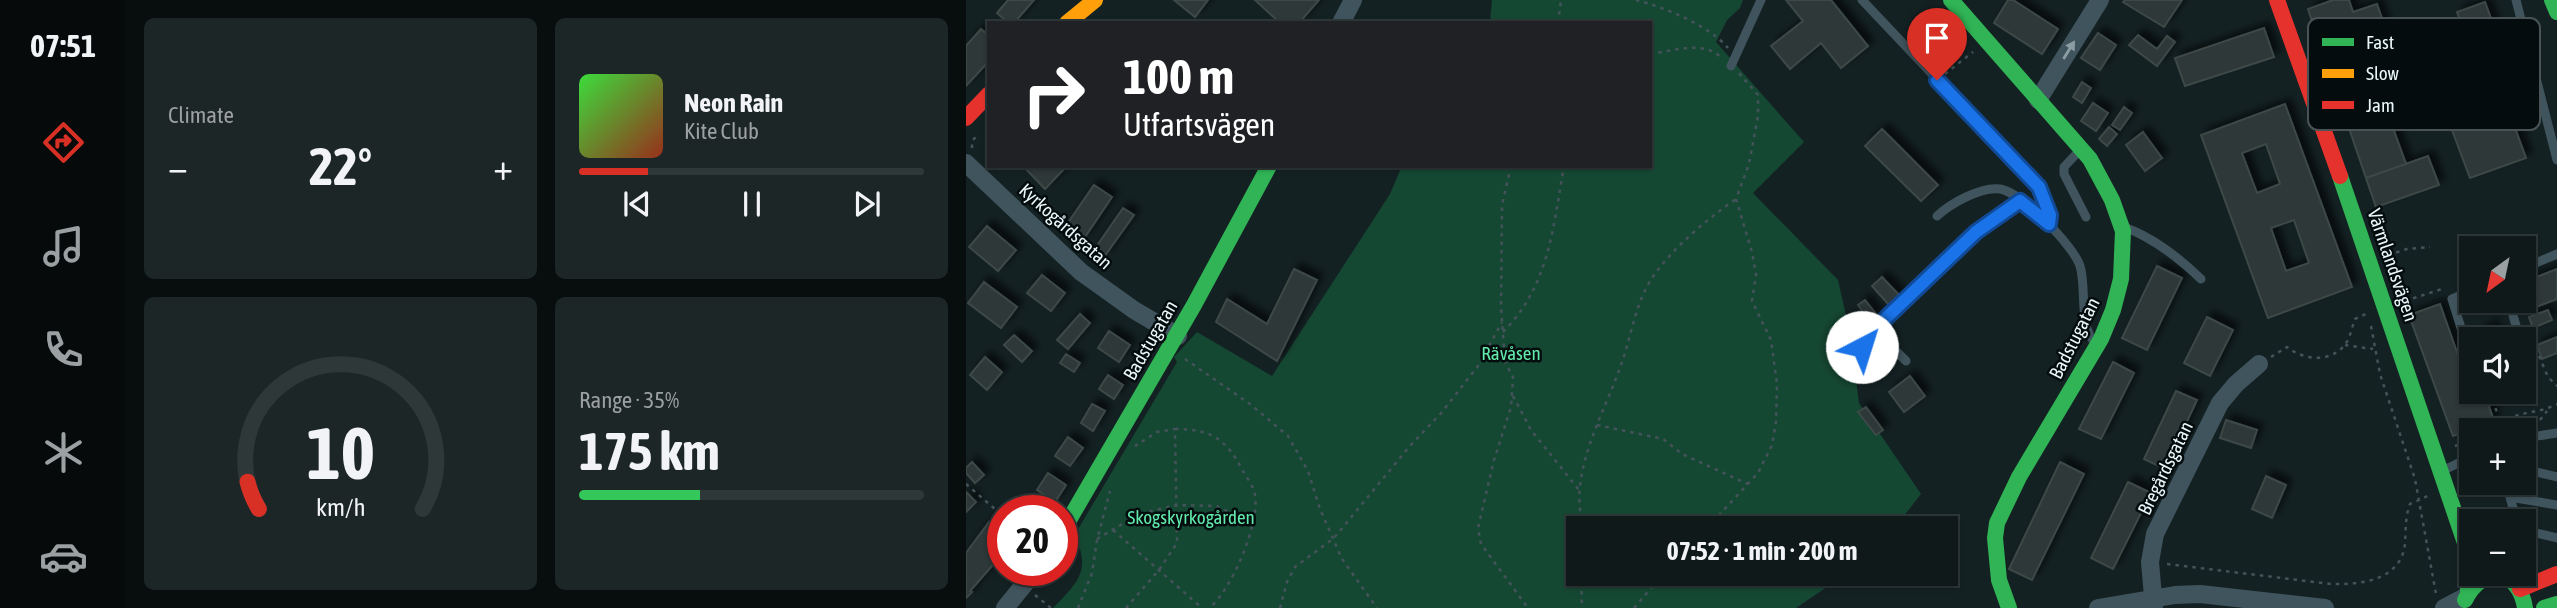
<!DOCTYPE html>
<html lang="en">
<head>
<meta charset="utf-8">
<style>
	body { margin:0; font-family:"Asap Condensed",sans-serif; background:#1d2627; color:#f1f3f6; height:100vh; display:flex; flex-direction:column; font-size:26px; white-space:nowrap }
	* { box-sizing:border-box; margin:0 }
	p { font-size:23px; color:#9ba0a2 }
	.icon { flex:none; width:38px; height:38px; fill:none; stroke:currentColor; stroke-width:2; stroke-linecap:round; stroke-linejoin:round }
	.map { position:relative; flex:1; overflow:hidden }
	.sheet { display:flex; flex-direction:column; gap:18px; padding:18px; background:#080e0e; width:840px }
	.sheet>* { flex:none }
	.guide { position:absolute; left:21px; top:21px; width:665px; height:147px; border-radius:0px; box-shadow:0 2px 5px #0004,0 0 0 2px #2f3839; background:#202124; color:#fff; overflow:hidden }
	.needle { width:46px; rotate:213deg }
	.buttons { position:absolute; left:1493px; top:236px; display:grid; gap:14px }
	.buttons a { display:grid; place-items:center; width:77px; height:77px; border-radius:0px; background:#0f191a; box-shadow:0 2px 5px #0004,0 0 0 2px #2f3839; font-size:35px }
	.speed { position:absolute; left:21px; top:495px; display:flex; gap:14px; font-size:35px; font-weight:700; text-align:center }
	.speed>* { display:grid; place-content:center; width:91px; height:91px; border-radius:50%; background:#0f191a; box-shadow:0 2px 5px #0004,0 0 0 2px #2f3839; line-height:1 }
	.speed .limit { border:10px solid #d22; background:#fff; color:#111 }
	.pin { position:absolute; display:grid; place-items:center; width:60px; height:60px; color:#fff; margin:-72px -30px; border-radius:50% 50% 50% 0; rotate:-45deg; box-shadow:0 0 7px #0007 }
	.pin .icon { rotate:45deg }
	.me { position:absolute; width:77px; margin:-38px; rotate:40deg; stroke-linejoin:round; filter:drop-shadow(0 0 5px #0008) }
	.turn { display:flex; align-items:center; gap:24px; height:147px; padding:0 21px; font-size:32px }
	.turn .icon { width:91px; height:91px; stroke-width:2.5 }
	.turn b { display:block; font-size:49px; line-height:60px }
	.big { font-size:52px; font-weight:700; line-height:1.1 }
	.sheet .card { flex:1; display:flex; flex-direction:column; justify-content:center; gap:10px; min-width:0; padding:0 24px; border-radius:10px; background:#1d2627 }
	.sheet .dial { align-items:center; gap:0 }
	.dial svg { height:182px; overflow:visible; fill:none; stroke:#2f3839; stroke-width:7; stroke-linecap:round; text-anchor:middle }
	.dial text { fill:#f1f3f6; stroke:none }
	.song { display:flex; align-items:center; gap:21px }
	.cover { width:84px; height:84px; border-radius:10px; background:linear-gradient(135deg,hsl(120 70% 55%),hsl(10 70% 35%)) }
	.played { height:7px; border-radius:4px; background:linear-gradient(90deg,#d93025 20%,#2f3839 20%) }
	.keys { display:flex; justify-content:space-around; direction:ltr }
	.heat { display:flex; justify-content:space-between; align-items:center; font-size:38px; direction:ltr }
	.charge { height:10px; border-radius:5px; background:linear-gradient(90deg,#34c759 35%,#2f3839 0) }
	.sheet .tiles { flex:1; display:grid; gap:18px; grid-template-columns:repeat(2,1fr) }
	.trip { position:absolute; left:600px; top:516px; width:392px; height:70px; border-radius:0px; background:#0f191a; box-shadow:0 2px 5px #0004,0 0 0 2px #2f3839; font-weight:700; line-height:70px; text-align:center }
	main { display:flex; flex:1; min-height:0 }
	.dock { display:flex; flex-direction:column; width:126px; justify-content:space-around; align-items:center; background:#060a0a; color:#9ba0a2 }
	.dock .icon { width:49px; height:49px }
	.dock .selected { color:#d93025 }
	.dock b { font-size:32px; color:#f1f3f6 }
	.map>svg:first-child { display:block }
	.green { fill:#154833 }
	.building { fill:#2d3837; stroke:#3d4847; stroke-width:2; fill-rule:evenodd; filter:url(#shadow) }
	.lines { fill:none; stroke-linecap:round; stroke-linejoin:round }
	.path { stroke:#445359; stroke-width:2.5; stroke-dasharray:3.5 5; stroke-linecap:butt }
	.lane { stroke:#40545d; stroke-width:9 }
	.street { stroke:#40545d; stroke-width:18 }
	.fast { stroke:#30b455; stroke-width:16 }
	.slow { stroke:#ff9f0a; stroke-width:16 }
	.jam { stroke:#e5322d; stroke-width:16 }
	.oneway { fill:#8c9ea4 }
	.route-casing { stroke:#114b97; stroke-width:18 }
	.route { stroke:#1a73e8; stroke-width:12 }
	.labels { text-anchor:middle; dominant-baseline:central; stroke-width:5; stroke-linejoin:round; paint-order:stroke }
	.street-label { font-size:19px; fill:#eaf8fb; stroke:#040c0e }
	.park-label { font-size:19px; fill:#62ebac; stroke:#040c0e }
	.key { fill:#040c0e; stroke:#495355; stroke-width:2 }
	.key-label { font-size:19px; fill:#eaf8fb }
</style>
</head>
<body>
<main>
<nav class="dock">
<b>07:51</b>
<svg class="icon selected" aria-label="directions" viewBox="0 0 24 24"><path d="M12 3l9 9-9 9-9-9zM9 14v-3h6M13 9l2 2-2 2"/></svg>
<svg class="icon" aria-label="music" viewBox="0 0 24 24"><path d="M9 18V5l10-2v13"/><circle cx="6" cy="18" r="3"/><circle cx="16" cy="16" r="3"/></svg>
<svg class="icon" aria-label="phone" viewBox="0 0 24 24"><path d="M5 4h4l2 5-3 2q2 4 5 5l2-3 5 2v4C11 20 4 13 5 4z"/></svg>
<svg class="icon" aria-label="climate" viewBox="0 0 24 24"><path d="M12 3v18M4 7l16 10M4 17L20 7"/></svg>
<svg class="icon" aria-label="car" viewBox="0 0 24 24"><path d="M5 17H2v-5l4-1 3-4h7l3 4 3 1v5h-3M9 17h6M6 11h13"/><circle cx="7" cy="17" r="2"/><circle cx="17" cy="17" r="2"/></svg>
</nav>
<section class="sheet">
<div class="tiles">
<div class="card"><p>Climate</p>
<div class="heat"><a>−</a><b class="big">22°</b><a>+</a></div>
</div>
<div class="card">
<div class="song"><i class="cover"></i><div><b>Neon Rain</b><p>Kite Club</p></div></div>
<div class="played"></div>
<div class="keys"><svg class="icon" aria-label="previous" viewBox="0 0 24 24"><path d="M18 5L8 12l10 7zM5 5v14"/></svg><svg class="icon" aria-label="pause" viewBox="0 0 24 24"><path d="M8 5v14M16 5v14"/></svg><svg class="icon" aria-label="next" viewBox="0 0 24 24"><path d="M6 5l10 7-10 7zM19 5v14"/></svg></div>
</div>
<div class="card dial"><svg viewBox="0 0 100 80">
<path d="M14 69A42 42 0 1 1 86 69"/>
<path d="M14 69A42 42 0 0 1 9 57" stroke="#d93025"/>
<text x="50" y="56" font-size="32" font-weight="700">10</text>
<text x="50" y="72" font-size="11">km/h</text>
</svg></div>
<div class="card"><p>Range · 35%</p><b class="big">175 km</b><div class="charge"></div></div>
</div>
</section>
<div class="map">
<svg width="1591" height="608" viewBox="0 0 1591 608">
	<defs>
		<filter id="shadow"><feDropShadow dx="6" dy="-6" stdDeviation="3.5" flood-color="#0009"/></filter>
	</defs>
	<rect width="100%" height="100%" fill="#142123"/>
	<path class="green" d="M526 0H777L774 8 761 20 750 42 838 142 787 193 872 280 884 333 893 403 955 494 937 517 945 528H612V574H880L830 608H87C110 584 127 570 108 536L211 362 208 357 231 332 306 376 424 194 436 166H684V23H524Z"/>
	<path class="building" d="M42 0H68L48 23H42L31 13Z
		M208 0H242L229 17Z
		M289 0H353L333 23H314Z
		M820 0H865L902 46 875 68 855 43 824 69 805 46 837 21Z
		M1042 0H1047L1092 29 1076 54 1028 23Z
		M1159 0H1216L1198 27 1157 2Z
		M1367 0H1383L1387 12 1411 4 1422 36 1358 58 1342 9Z
		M1519 2 1531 35 1503 46 1491 12Z
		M1298 28 1308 57 1219 86 1209 58Z
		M15 29 23 36V61L0 86V46Z
		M1132 33 1150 45 1134 70 1115 58Z
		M1172 35 1191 49 1201 36 1209 42 1191 66 1163 45Z
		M1437 78 1448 109 1384 131 1373 100Z
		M1116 82 1125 88 1116 103 1107 97Z
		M1127 103 1142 113 1130 131 1115 121Z
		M1319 104 1386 287 1302 318 1235 135ZM1300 144 1314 184 1291 193 1276 153ZM1328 220 1343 263 1320 271 1305 228Z
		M1158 107 1166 113 1154 130 1146 125Z
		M1542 109 1560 158 1504 178 1486 130Z
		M1423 117 1440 164 1400 178 1384 131Z
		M1143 127 1151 134 1141 146 1133 139Z
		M916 129 972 185 955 201 899 146Z
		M1177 132 1196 158 1179 171 1160 145Z
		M1462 156 1473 185 1410 207 1400 178Z
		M57 166H101L79 189Z
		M128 185 146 197 117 240 99 227Z
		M157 208 168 215 138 257 128 250Z
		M21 226 50 250 32 271 3 247Z
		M1191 266 1216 278 1181 350 1156 338Z
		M328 269 351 280 311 361 250 322 261 299 301 324Z
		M1591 269V299L1562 310 1558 300V282Z
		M76 275 99 293 85 311 61 293Z
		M916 277 934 296 924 306 906 286Z
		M18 282 51 307 35 328 2 303Z
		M899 300 911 315 904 321 892 305Z
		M1474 304 1505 392 1507 394 1518 392 1528 421 1487 436 1443 315Z
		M1582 310 1586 320 1567 328 1563 317Z
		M114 314 124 323 102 349 91 340Z
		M1241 317 1267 330 1244 376 1218 363Z
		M1527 326 1531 339 1542 336 1544 340H1516L1513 331Z
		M143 331 164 345 153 362 132 348Z
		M48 335 66 351 56 362 38 345Z
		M1591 337V353L1576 359 1571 345Z
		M100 354 114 363 108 372 94 363Z
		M19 357 36 372 21 390 4 375Z
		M1147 362 1168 373 1135 439 1113 429Z
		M142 375 157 385 148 399 133 389Z
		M944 376 959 396 938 412 923 392Z
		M1210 391 1231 400 1199 469 1178 459Z
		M126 404 139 411 127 431 115 423Z
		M900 407 917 430 910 435 892 412Z
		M1260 420 1291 430 1285 448 1254 438Z
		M102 437 117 448 104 466 89 456Z
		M6 462 18 475 9 483 0 473V468Z
		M1094 462 1118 474 1066 580 1043 569Z
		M82 473 100 485 89 502 71 490Z
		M1300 476 1320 485 1306 518 1286 509Z
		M1162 482 1185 493 1147 569 1125 558Z
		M0 492 10 502 0 512Z
		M62 502 78 511H56Z
		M23 522 37 535V556L33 560 32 559 4 591 6 592 0 598V553Z"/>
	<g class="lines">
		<path class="path" d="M670 0C698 7 744 26 762 48
			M592 23 595 0
			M684 54C708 51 735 40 755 57
			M979 74 1007 52
			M6 148V141L11 136
			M545 166 536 205 535 307 539 362 547 377 545 407 528 460 512 528 515 544 562 608
			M1422 255 1441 249 1464 247
			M1439 301 1479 288
			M1405 326 1414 374 1449 479 1470 594
			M537 332C583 286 587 228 598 166
			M1379 345 1407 349
			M1573 356 1582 377 1591 386
			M1305 357 1321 347C1337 360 1363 363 1378 346 1384 339 1386 327 1389 319L1402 313
			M219 359 284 404 322 436 342 471 354 509 376 559 411 608
			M1524 392 1537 430
			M547 396 565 430 613 490
			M1574 420 1581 411
			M631 425 697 439 716 454 782 484
			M209 429C246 429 260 439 277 471 281 478 288 487 289 495 294 524 265 591 243 608
			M1528 430C1536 427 1540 420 1547 417 1561 411 1577 412 1591 404
			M1489 446 1505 440
			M0 484 37 516
			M615 528C615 514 612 500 614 486 619 443 641 405 655 365 666 335 669 302 688 275 710 245 740 220 770 199
			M741 528 792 473 806 445 810 422 811 384 805 340 786 301 790 275 786 252 770 199 783 164 792 116V95L773 73
			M147 530 236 608
			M131 539 173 514 211 505 250 506 287 524
			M1201 564 1365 584C1395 585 1436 580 1439 543 1440 530 1439 517 1444 504L1464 495
			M615 574 616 608
			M69 595 85 608
			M112 608 126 573 131 540 144 491
			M160 608 193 570 211 543 209 429 191 432 169 446
			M314 608 321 582 329 567 368 538 443 447 476 412 512 366 536 322
			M668 608 697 574"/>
		<path class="lane" d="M896 0 1073 187 1084 215 1083 224
			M1550 0 1591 160
			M765 66 795 0
			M1114 150 1098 167V174L1120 217
			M971 216C984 204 1015 186 1034 189 1055 192 1108 246 1114 266 1121 288 1112 329 1130 343
			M1158 227C1188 238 1212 257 1235 279
			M1558 268 1591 254
			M1505 291 1486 299 1505 360
			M1543 301 1554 340
			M909 330 940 361
			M896 347 921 317 1010 232 1054 201
			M1558 350 1563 371 1558 375
			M1558 438 1591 433
			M1558 469 1591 477
			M1478 470 1505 457
			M1540 483 1551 522
			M1544 497 1591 505
			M1558 530 1591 538"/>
		<path class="street" d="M375 23 387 0
			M1072 100 1134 0
			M0 163 115 272 168 310 212 336
			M39 608 70 570
			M1132 608 1209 595 1234 594 1359 608
			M1188 608 1184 562 1189 534 1254 403 1270 384 1293 364
			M1478 608 1499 597"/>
		<path class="fast" d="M985 0 1124 159 1146 200 1157 231 1155 279 1147 310 1135 339 1053 477 1031 523 1029 538 1033 580 1043 608
			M1586 0 1591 12
			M1374 176 1500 546 1502 591
			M96 532 228 305 303 166
			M1499 600C1516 565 1553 568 1559 608
			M1578 608 1591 604"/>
		<path class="slow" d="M101 23 129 0"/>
		<path class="jam" d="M1311 0 1374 176
			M0 118 23 94
			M1554 589 1591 574"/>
	</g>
	<defs><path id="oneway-solid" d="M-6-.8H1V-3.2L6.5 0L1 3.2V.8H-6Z" transform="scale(1.75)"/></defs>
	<use class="oneway" href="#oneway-solid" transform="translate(1103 50) rotate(-58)"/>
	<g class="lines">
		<defs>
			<path id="route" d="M896 347 921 317 1010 232 1054 201 1083 224 1084 215 1073 187 971 80"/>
		</defs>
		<use href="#route" class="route-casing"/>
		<use href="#route" class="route"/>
	</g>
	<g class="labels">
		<g class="street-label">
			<text transform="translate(100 226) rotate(42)">Kyrkogårdsgatan</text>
			<text transform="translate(1427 265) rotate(71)">Värmlandsvägen</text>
			<text transform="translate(1108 338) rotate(-63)">Badstugatan</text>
			<text transform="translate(184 340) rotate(-60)">Badstugatan</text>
			<text transform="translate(1199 468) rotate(-64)">Bregårdsgatan</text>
		</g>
		<g class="park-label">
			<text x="545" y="353">Rävåsen</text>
			<text x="225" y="517">Skogskyrkogården</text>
		</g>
	</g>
	<rect x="1342" y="18" width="232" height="112" rx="10" class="key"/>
	<rect x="1356" y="38" width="32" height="8" fill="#30b455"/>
	<rect x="1356" y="69" width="32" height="9" fill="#ff9f0a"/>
	<rect x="1356" y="101" width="32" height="8" fill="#e5322d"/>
	<g class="key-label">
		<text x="1400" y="49">Fast</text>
		<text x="1400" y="80">Slow</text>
		<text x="1400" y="112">Jam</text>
	</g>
</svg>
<div class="buttons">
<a><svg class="needle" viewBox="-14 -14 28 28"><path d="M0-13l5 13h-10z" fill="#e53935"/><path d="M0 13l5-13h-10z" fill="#9ba0a2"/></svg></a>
<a><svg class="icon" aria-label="sound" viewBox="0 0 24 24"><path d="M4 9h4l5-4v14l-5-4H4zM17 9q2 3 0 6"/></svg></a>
<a>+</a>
<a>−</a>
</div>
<div class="speed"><div class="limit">20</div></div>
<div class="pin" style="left:971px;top:80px;background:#d93025"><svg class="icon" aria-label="arrive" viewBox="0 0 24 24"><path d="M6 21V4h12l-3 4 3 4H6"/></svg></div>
<svg class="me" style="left:896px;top:347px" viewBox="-20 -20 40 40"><circle r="19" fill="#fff"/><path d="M0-13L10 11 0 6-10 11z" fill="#1a73e8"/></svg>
<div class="trip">07:52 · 1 min · 200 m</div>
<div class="guide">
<div class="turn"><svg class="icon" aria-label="right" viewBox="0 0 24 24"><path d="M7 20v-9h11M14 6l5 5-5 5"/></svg><div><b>100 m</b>Utfartsvägen</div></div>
</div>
</div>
</main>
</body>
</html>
